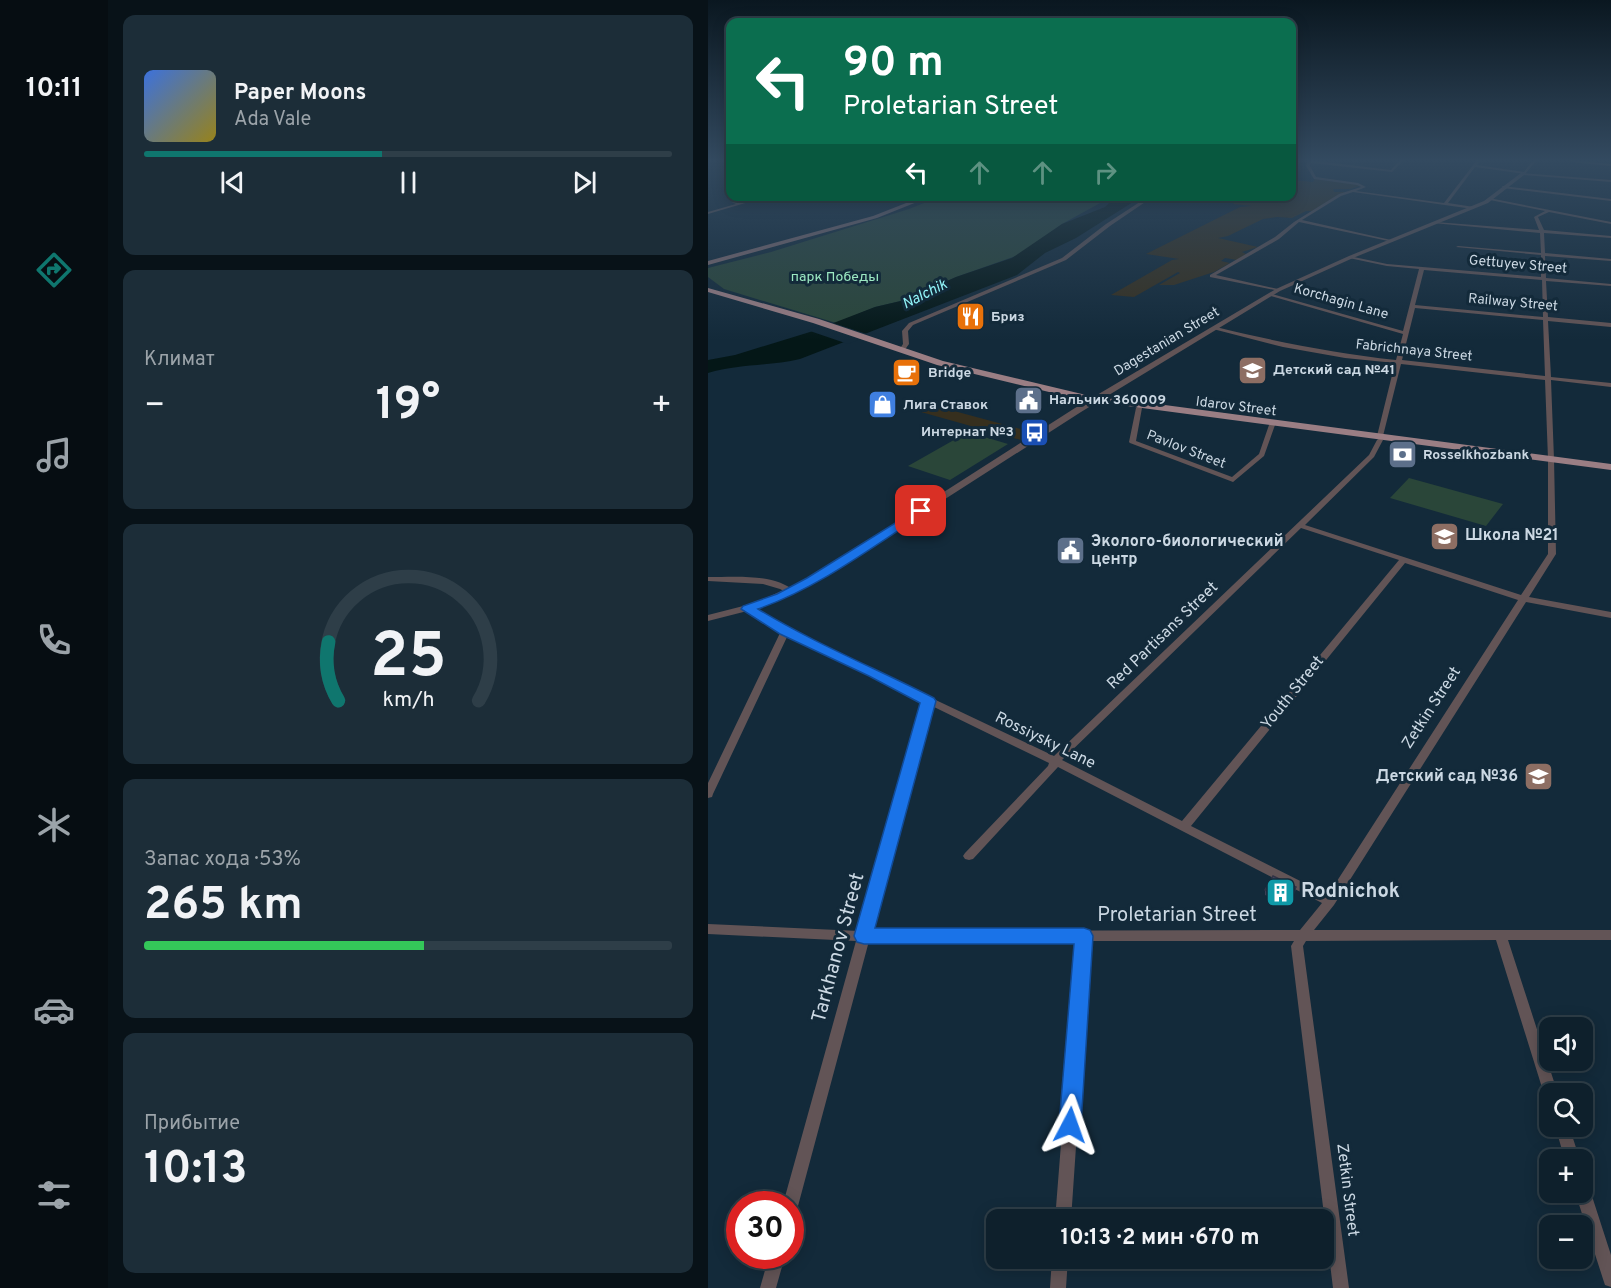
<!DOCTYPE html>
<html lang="ru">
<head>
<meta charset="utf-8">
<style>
	body { margin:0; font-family:Overpass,sans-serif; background:#1c2d38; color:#f1f3f6; height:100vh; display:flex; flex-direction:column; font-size:22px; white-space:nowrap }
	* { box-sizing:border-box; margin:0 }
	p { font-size:20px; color:#9ba3a9 }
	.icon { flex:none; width:33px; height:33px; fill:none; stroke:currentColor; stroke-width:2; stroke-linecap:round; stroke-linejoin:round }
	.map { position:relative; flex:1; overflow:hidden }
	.side { display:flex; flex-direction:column; gap:15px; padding:15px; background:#081218; width:600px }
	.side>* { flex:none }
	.hud { position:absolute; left:18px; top:18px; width:570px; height:183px; border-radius:12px; box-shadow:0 3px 15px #0003,0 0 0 2px #2e3e48; background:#0b6e4f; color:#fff; overflow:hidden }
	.fabs { position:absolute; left:831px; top:1017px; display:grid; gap:12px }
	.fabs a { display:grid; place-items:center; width:54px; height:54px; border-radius:12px; background:#0e202c; box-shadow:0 3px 15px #0003,0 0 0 2px #2e3e48; font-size:30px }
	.speed { position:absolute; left:18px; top:1191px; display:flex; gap:12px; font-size:30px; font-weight:700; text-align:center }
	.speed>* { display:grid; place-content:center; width:78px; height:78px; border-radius:50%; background:#0e202c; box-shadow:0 3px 15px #0003,0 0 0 2px #2e3e48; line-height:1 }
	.speed .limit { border:9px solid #d22; background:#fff; color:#111 }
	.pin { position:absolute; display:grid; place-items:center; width:51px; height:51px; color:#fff; margin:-26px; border-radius:12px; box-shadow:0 3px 9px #0006 }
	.me { position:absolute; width:66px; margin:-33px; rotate:4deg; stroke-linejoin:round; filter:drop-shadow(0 0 4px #0008) }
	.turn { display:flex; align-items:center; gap:21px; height:126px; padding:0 18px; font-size:27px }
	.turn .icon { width:78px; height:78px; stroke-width:2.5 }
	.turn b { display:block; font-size:42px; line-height:51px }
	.lanes { display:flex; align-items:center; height:57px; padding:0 18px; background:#0003; justify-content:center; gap:30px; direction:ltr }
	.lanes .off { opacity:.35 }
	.big { font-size:45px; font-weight:700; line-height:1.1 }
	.side .card { flex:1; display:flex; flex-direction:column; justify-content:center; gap:9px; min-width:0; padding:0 21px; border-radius:12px; background:#1c2d38 }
	.side .dial { align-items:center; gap:0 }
	.dial svg { height:156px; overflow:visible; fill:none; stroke:#2e3e48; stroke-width:7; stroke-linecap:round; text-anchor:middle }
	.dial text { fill:#f1f3f6; stroke:none }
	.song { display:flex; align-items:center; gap:18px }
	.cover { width:72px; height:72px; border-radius:9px; background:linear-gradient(135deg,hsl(220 70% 55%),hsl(50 70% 35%)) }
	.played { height:6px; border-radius:3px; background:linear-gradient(90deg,#0f766e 45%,#2e3e48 45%) }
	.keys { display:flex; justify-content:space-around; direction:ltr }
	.heat { display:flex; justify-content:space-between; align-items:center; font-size:33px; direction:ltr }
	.charge { height:9px; border-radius:4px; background:linear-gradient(90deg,#34c759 53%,#2e3e48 0) }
	.trip { position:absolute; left:278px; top:1209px; width:348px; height:60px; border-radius:12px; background:#0e202c; box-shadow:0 3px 15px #0003,0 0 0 2px #2e3e48; font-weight:700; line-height:60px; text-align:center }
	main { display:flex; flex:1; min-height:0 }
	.tabs { display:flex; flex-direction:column; width:108px; justify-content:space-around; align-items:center; background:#060d12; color:#9ba3a9 }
	.tabs .icon { width:42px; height:42px }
	.tabs .on { color:#0f766e }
	.tabs b { font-size:27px; color:#f1f3f6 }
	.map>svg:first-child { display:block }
	.industrial { fill:#362f1e }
	.green { fill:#2a4639 }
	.water { fill:#041717 }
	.pier { fill:#132a3a }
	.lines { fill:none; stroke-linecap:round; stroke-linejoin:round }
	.minor { fill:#625456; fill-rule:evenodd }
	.tertiary { fill:#625456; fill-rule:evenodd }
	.secondary { fill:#826c70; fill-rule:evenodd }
	.primary { fill:#9a7e84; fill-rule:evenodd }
	.wall { fill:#3d3f54 }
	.shaded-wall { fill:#323345 }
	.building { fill:#474962; stroke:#323345; stroke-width:1.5 }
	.route { fill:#1a73e8; stroke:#114b97; stroke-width:1.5 }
	.labels { text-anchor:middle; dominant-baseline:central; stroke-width:6; stroke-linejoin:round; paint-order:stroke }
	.far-street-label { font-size:14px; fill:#cbd8e3; stroke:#132a3a }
	.far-park-label { font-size:14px; fill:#9ce9c3; stroke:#132a3a }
	.far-poi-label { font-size:14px; font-weight:bold; fill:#cbd8e3; stroke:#132a3a; text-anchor:start }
	.far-water-label { font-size:15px; font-style:italic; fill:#91f4f8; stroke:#132a3a }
	.poi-label { font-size:16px; font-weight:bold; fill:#cbd8e3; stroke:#132a3a; text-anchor:start }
	.street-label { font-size:16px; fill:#cbd8e3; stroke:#132a3a }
	.near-poi-label { font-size:20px; font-weight:bold; fill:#cbd8e3; stroke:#132a3a; text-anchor:start }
	.near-street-label { font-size:20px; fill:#cbd8e3; stroke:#132a3a }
</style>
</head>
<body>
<main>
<nav class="tabs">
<b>10:11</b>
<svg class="icon on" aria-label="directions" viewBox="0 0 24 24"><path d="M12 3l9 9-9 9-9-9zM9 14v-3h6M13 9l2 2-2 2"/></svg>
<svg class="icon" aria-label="music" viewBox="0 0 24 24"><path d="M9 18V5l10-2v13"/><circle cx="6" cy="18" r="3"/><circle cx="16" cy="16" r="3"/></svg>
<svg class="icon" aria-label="phone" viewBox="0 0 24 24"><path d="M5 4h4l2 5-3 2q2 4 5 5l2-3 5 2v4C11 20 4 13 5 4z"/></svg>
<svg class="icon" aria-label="climate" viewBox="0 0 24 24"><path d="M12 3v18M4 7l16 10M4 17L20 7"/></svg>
<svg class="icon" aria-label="car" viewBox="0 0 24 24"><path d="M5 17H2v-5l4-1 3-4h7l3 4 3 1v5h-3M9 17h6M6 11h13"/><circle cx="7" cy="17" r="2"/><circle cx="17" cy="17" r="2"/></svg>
<svg class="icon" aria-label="filters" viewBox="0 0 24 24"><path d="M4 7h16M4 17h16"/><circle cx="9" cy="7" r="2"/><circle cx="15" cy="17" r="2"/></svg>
</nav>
<section class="side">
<div class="card">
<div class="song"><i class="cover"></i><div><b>Paper Moons</b><p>Ada Vale</p></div></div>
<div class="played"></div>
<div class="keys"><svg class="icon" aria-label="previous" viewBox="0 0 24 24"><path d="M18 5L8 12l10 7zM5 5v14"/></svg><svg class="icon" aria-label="pause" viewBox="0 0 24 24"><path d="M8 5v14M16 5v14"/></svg><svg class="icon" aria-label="next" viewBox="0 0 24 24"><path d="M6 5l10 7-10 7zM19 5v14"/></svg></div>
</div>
<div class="card"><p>Климат</p>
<div class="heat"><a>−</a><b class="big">19°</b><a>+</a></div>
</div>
<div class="card dial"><svg viewBox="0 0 100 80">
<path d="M14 69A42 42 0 1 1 86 69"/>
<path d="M14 69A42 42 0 0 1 9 39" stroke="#0f766e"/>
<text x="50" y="56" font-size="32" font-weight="700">25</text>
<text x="50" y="72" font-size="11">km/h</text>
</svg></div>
<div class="card"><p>Запас хода · 53%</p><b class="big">265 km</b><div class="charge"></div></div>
<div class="card"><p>Прибытие</p><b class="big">10:13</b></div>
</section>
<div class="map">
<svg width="903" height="1288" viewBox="0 0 903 1288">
	<rect width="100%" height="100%" fill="#132a3a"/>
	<path class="industrial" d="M607 179 655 185 642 189H625L626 192H637L604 211H598L584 218 569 217 555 219 520 236 510 238 550 247 534 252 538 254 529 260 517 258 513 261 522 263 506 272 466 285H451L472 273 470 272 426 297 403 295 464 260 471 259 438 254 532 207 544 206 525 204 532 197 584 196V180L605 182Z
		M224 405 324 432 313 440 213 412Z"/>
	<path class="green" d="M231 197H403L354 224 311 255 248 277 197 300 167 307 128 323 16 289 0 277V268L63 252 201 209Z
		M260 432 300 444 242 480 200 466Z
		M701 478 795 504 778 526 682 498Z"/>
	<path class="water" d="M413 197H433L368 238 337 253 309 275 92 359C62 366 31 364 0 373V360L27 355 102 332 167 307 197 300 248 277 304 258 354 224 397 207 404 200Z"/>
	<path class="pier" d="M122 322 162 335 140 344 99 330Z"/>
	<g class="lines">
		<path class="minor" d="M600 160 683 170 692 160H696L684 172 603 163 602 166 608 177 650 183 658 187 648 191 736 203 769 160H773L769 165 816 172 825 160H829L817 174 767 167 740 203 766 207 765 209 645 192 633 196 594 220 683 240 685 242 591 222 571 239 508 275 570 289H572V291L502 277V275L567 237 586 222 631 194 653 187 649 185 606 179 598 166Z
			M862 160 903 164V166L863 162Z
			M794 186 903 199V201L795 188Z
			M35 196H42L28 201 31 203 53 196H61L0 214V212L28 204 24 202V200Z
			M441 196H446L402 226 358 260 205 325 200 331 201 344 196 351 191 350 195 344 194 331 201 323 354 258 398 224Z
			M781 198 903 222V224L841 212 830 217 836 230 903 236V238L836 233 837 253 903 259V261L837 256 838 278 903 284V286L838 281 840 317 903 323V327L840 321 843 377 903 383V387L843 380 846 459 848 554 821 597 903 612V618L818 602 626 905 606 930H903V940H800L850 1094H842V1100L838 1099 836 1094 788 940 598 941 595 946 641 1288H625L583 946 586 941H382L363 1220H347L369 941H161L90 1206 87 1211 82 1213V1204H75L148 941 0 934V924L151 931 215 702 79 637 5 794 4 797 0 798V783L72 633 35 609 36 607H42L80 630 346 756 661 455 669 440 672 438 675 440 666 457 597 525 813 595 840 554V459L837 380 693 364 675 436 672 438 669 436 687 363 637 358 575 347 505 329 508 327C569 342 626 353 688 360L695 334 559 295 564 294 695 331 711 269 679 266 641 258V256L679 264 833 277V255L748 247 750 246 833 253 832 233 725 223 727 222 831 230 826 217 837 211 782 200ZM716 270 834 280 835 317 707 305ZM707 308 835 320 837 376 694 360ZM593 528 691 560 474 821 354 760ZM697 563 810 600 620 895 483 826ZM224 706 341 763 340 766 257 853 255 856 257 859 261 860 265 859 350 767 614 903 592 930 163 931Z
			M431 406 434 408 428 441 524 477 551 454 561 425 564 423 567 425 556 456 525 482 422 443 421 442 428 408Z
			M0 577C28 577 66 573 88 592L84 595 72 589 55 584 0 581Z
			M847 1126H861L872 1160H857Z
			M874 1183 879 1185 882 1190 903 1255V1287L897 1285 895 1279 867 1192H874Z
			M61 1256H77L68 1288H52Z
			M344 1258H360L358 1288H342Z"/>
		<path class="tertiary" d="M813 173 903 180V182L816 175 780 203 645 258 572 291 373 412 106 583 55 607 0 621V615L47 603 100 579 367 408 568 289 641 256 776 201Z"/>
		<path class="secondary" d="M216 196H224L169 218 0 265V261L165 216Z"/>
		<path class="primary" d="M0 288 111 319 235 361 374 394 903 464V470L374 400 229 365 105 323 0 292Z"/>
	</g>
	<path class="wall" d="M588 887 587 892 580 905 557 895V890Z"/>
	<path class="shaded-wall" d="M588 887 587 892 580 905V900Z"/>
	<path class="building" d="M565 876 588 887 580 900 557 890Z"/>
	<linearGradient id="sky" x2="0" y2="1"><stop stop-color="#0a1720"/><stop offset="0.47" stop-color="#334a60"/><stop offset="1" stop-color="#334a60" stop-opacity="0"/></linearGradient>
	<rect width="903" height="340" fill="url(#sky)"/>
	<path class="route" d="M213 507 217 508V513C163 548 110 588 50 609 106 643 167 668 226 698L228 701 167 928H376L382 930 385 936 373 1125 370 1133 362 1136 354 1133 351 1125 366 944H156L149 942 146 936 212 703 161 676 72 634 33 609 35 606 69 594 99 578Z"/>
	<defs>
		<symbol id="restaurant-square" viewBox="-11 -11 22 22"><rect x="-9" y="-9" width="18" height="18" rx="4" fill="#e8710a" stroke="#132a3a"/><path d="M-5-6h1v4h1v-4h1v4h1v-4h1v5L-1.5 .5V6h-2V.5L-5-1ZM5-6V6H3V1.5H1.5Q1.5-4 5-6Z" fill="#fff"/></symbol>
		<symbol id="school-square" viewBox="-11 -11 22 22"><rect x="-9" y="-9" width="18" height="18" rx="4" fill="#8d6e63" stroke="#132a3a"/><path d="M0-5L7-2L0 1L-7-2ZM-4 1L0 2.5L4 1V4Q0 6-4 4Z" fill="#fff"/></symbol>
		<symbol id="cafe-square" viewBox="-11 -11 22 22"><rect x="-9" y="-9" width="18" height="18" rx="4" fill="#e8710a" stroke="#132a3a"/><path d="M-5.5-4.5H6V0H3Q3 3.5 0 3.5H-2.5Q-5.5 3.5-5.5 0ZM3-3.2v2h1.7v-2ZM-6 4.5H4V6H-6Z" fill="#fff"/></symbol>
		<symbol id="civic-square" viewBox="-11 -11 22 22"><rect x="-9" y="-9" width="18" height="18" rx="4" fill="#5c6f8a" stroke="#132a3a"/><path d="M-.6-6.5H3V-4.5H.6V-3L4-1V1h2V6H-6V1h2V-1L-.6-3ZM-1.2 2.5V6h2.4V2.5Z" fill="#fff"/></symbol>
		<symbol id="shop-square" viewBox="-11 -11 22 22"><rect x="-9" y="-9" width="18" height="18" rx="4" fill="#3f7fe0" stroke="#132a3a"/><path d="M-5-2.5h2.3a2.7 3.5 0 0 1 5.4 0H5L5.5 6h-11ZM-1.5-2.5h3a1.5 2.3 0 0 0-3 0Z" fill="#fff"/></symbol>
		<symbol id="bus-square" viewBox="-11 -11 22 22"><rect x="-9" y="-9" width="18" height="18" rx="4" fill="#1a4fb4" stroke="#132a3a"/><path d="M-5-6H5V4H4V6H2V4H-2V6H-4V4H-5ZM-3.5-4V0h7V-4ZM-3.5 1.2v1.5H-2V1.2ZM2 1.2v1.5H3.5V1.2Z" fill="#fff"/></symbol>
		<symbol id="bank-square" viewBox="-11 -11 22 22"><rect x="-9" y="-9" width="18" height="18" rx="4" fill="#5c6f8a" stroke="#132a3a"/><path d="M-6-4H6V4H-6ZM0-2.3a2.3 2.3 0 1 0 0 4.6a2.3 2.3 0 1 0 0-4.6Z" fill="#fff"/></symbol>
		<symbol id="building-square" viewBox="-11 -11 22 22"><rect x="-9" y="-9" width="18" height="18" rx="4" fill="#0f9aa8" stroke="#132a3a"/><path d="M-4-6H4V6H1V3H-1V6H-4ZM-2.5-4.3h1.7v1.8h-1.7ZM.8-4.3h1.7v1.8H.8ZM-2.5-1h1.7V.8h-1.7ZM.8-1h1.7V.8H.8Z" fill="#fff"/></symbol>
	</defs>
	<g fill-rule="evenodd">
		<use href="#restaurant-square" x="246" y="300" width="33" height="33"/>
		<use href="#school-square" x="528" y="354" width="33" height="33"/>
		<use href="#cafe-square" x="182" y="356" width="33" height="33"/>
		<use href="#civic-square" x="304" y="384" width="33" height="33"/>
		<use href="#shop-square" x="158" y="388" width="33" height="33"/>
		<use href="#bus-square" x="310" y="416" width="33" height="33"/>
		<use href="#bank-square" x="678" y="438" width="33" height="33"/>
		<use href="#school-square" x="720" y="520" width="33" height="33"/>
		<use href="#civic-square" x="346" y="534" width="33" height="33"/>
		<use href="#school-square" x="814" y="760" width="33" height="33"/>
		<use href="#building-square" x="556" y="876" width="33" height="33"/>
	</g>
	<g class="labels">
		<g class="far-street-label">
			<text transform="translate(810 265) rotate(5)">Gettuyev Street</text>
			<text transform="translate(633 302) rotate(16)">Korchagin Lane</text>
			<text transform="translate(805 303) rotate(5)">Railway Street</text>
			<text transform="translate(459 342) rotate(-31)">Dagestanian Street</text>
			<text transform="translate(706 351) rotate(6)">Fabrichnaya Street</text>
			<text transform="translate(528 407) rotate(7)">Idarov Street</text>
			<text transform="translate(478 450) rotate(21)">Pavlov Street</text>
		</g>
		<g class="far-park-label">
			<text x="127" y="277">парк Победы</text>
		</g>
		<g class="far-poi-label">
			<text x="283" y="317">Бриз</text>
			<text x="565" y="370">Детский сад №41</text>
			<text x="220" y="373">Bridge</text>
			<text x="341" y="400">Нальчик 360009</text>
			<text x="195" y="405">Лига Ставок</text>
			<text x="306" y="432" text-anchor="end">Интернат №3</text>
			<text x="715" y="455">Rosselkhozbank</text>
		</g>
		<g class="far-water-label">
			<text transform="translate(217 295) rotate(-27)">Nalchik</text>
		</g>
		<g class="poi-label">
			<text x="757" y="536">Школа №21</text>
			<text x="383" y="542">Эколого-биологический<tspan x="383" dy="18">центр</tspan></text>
			<text x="810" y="777" text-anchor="end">Детский сад №36</text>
		</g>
		<g class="street-label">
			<text transform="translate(455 636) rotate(-44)">Red Partisans Street</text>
			<text transform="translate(585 693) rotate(-51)">Youth Street</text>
			<text transform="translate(724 708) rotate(-57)">Zetkin Street</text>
			<text transform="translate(337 741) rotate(26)">Rossiysky Lane</text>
			<text transform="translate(639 1190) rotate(83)">Zetkin Street</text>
		</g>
		<g class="near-poi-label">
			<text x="593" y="892">Rodnichok</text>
		</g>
		<g class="near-street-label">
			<text x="469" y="916">Proletarian Street</text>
			<text transform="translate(131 948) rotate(-75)">Tarkhanov Street</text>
		</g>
	</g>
</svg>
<div class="fabs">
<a><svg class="icon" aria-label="sound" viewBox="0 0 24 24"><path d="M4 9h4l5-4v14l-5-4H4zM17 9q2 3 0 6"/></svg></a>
<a><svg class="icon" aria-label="search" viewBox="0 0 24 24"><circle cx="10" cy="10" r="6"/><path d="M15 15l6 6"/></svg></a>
<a>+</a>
<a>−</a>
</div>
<div class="speed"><div class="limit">30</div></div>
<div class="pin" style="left:213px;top:511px;background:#d93025"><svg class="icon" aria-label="arrive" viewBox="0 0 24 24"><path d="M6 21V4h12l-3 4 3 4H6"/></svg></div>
<svg class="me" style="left:362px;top:1125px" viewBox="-20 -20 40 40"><path d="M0-17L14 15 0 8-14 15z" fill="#1a73e8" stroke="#fff" stroke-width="4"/></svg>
<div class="trip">10:13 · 2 мин · 670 m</div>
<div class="hud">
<div class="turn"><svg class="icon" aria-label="left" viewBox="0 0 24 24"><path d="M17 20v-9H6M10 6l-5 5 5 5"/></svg><div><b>90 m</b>Proletarian Street</div></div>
<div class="lanes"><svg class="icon" aria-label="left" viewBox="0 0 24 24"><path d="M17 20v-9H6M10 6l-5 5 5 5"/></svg><svg class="icon off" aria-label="ahead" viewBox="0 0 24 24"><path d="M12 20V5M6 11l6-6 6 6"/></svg><svg class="icon off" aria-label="ahead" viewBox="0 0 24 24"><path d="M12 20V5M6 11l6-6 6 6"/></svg><svg class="icon off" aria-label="right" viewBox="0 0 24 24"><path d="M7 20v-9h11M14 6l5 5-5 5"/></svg></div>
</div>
</div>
</main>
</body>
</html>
